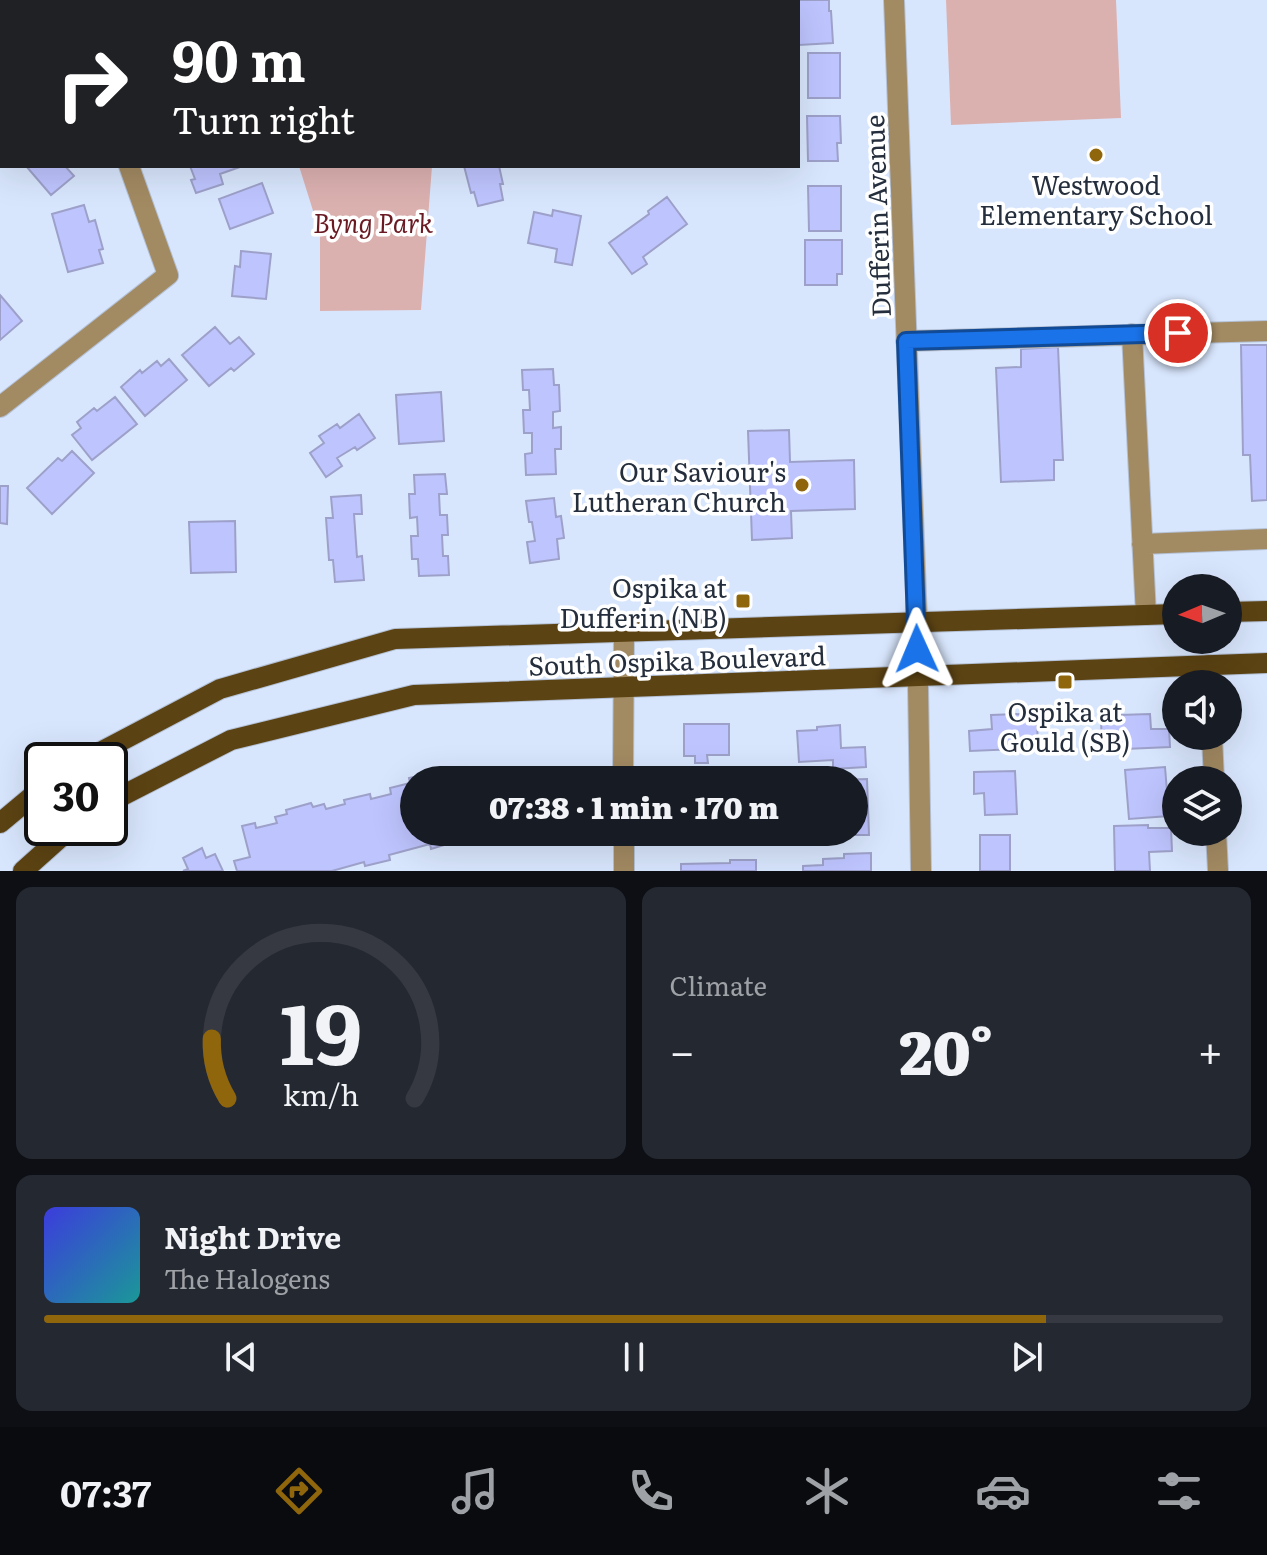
<!DOCTYPE html>
<html lang="en">
<head>
<meta charset="utf-8">
<style>
	body { margin:0; font-family:Literata,serif; background:#242831; color:#f1f3f6; height:100vh; display:flex; flex-direction:column; font-size:30px; white-space:nowrap }
	* { box-sizing:border-box; margin:0 }
	p { font-size:26px; color:#9ea1a6 }
	.icon { flex:none; width:44px; height:44px; fill:none; stroke:currentColor; stroke-width:2; stroke-linecap:round; stroke-linejoin:round }
	.map { position:relative; height:871px; overflow:hidden }
	.side { display:flex; flex-direction:column; gap:16px; padding:16px; background:#0d0f14; flex:1 }
	.side>* { flex:none }
	.banner { position:absolute; left:0px; top:0px; width:800px; height:168px; box-shadow:0 8px 32px #0002; background:#202124; color:#fff; overflow:hidden }
	.needle { width:52px; rotate:268deg }
	.tools { position:absolute; left:1162px; top:574px; display:grid; gap:16px }
	.tools a { display:grid; place-items:center; width:80px; height:80px; border-radius:50%; background:#171b24; box-shadow:0 8px 32px #0002; font-size:40px }
	.speed { position:absolute; left:24px; top:742px; display:flex; gap:16px; font-size:40px; font-weight:700; text-align:center }
	.speed>* { display:grid; place-content:center; width:104px; height:104px; border-radius:50%; background:#171b24; box-shadow:0 8px 32px #0002; line-height:1 }
	.speed .limit { border:4px solid #111; border-radius:12px; background:#fff; color:#111 }
	.pin { position:absolute; display:grid; place-items:center; width:68px; height:68px; color:#fff; margin:-34px; border:4px solid #fff; border-radius:50%; box-shadow:0 2px 8px #0007 }
	.me { position:absolute; width:88px; margin:-44px; rotate:359deg; stroke-linejoin:round; filter:drop-shadow(0 0 6px #0008) }
	.turn { display:flex; align-items:center; gap:28px; height:168px; padding:0 40px; font-size:36px }
	.turn .icon { width:104px; height:104px; stroke-width:2.5 }
	.turn b { display:block; font-size:56px; line-height:68px }
	.big { font-size:60px; font-weight:800; line-height:1.1 }
	.side .widget { flex:1; display:flex; flex-direction:column; justify-content:center; gap:12px; min-width:0; padding:0 28px; border-radius:16px; background:#242831 }
	.side .dial { align-items:center; gap:0 }
	.dial svg { height:208px; overflow:visible; fill:none; stroke:#363941; stroke-width:7; stroke-linecap:round; text-anchor:middle }
	.dial text { fill:#f1f3f6; stroke:none }
	.song { display:flex; align-items:center; gap:24px }
	.cover { width:96px; height:96px; border-radius:12px; background:linear-gradient(135deg,hsl(240 70% 55%),hsl(180 70% 35%)) }
	.played { height:8px; border-radius:4px; background:linear-gradient(90deg,#8f660b 85%,#363941 85%) }
	.keys { display:flex; justify-content:space-around; direction:ltr }
	.heat { display:flex; justify-content:space-between; align-items:center; font-size:44px; direction:ltr }
	.side .tiles { flex:1; display:grid; gap:16px; grid-template-columns:1fr 1fr }
	.widget:last-child { grid-column:span 2 }
	.trip { position:absolute; left:400px; top:766px; width:468px; height:80px; border-radius:40px; background:#171b24; box-shadow:0 8px 32px #0002; font-weight:800; line-height:80px; text-align:center }
	.tabs { display:flex; height:128px; justify-content:space-around; align-items:center; background:#090b0e; color:#9ea1a6 }
	.tabs .icon { width:56px; height:56px }
	.tabs .on { color:#8f660b }
	.tabs b { font-size:36px; color:#f1f3f6 }
	.map>svg:first-child { display:block }
	.green { fill:#dbb1b0 }
	.building { fill:#bec4fe; stroke:#9da1c9; stroke-width:2 }
	.lines { fill:none; stroke-linecap:round; stroke-linejoin:round }
	.minor-casing { stroke:#b4c1d6; stroke-width:22 }
	.major-casing { stroke:#b4c1d6; stroke-width:22 }
	.minor { stroke:#a28a62; stroke-width:20 }
	.major { stroke:#5c4313; stroke-width:20 }
	.route-casing { stroke:#114b97; stroke-width:20 }
	.route { stroke:#1a73e8; stroke-width:14 }
	.poi-dot { fill:#8f660b; stroke:#fff; stroke-width:3 }
	.labels { text-anchor:middle; dominant-baseline:central; stroke-width:7; stroke-linejoin:round; paint-order:stroke }
	.poi-label { font-size:26px; fill:#252e3c; stroke:#fff }
	.street-label { font-size:26px; fill:#252e3c; stroke:#fff }
	.park-label { font-size:26px; font-style:italic; fill:#691a22; stroke:#fff }
</style>
</head>
<body>
<div class="map">
<svg width="1267" height="871" viewBox="0 0 1267 871">
	<rect width="100%" height="100%" fill="#d8e6fd"/>
	<path class="green" d="M295 0H448L449 2H287Z
		M946 0H1116L1121 118 951 125Z
		M299 166H432L421 310 320 311V233Z"/>
	<path class="building" d="M136 0H170L171 2H137Z
		M486 0H519V2H486Z
		M635 0H673V2H635Z
		M798 0H829V11H831L833 43 799 45Z
		M0 17 2 19V63L0 61Z
		M808 53H840V98H808Z
		M807 116H840L841 143H837L838 161H808Z
		M26 166H65L74 176 51 195Z
		M190 166H240V167L220 174 223 184 196 193 191 180 195 179Z
		M464 166H499L503 184H500L503 200 478 206 474 192 471 193Z
		M262 183 273 213 230 229 219 199Z
		M808 186H841V231H809Z
		M667 197 687 224 643 257 647 264 632 274 609 243 649 214 648 211Z
		M84 205 89 222 95 220 103 249 99 250 103 263 68 272 52 214Z
		M553 210 581 216 572 265 555 262 557 249 528 243 534 212 552 216Z
		M805 240H842V274H837V285H805Z
		M241 251 271 254 266 299 232 296 235 266 240 267Z
		M0 295 22 321 0 340Z
		M215 327 230 344 239 337 254 354 234 371 231 368 209 386 182 355Z
		M1241 345H1267V500L1252 501 1250 455H1243Z
		M1058 347 1063 460H1054V480L1001 482 996 368 1021 367V349Z
		M169 359 187 380 145 416 121 387 140 370 142 373 157 361 161 366Z
		M553 369 554 385H559L560 411 553 412V428L561 427V449H555L556 474 526 475 525 454 532 453V433H524L523 410H530L529 390H523L522 370Z
		M441 392 444 441 399 444 396 395Z
		M115 397 137 424 92 460 72 435 81 428 77 422 94 408 97 411Z
		M359 414 375 438 357 450 355 447 337 458 342 466 326 477 310 453 324 443 319 436 337 424 340 428Z
		M789 430 790 462 854 460 855 509 791 511 792 538 752 540 748 431Z
		M72 451 94 473 52 514 27 488 58 458 62 461Z
		M445 474 447 494H439L440 515H447L448 535H442L443 556H448L449 575 419 576 418 559H412L411 536H418L417 517 410 518 409 494H415L414 475Z
		M0 486H8L7 524 0 523Z
		M361 495 362 514H354L357 557 362 556 364 580 335 582 333 560H329L326 518H333L331 497Z
		M554 498 556 517 561 516 564 538 557 539 559 559 530 563 527 542 535 541 532 522H529L526 501Z
		M235 521 236 572 191 573 189 522Z
		M1021 714V721L1037 720 1038 748 970 751 969 731 992 729 991 715Z
		M1150 714 1151 729H1169L1170 747 1102 750 1101 720 1119 719V715Z
		M684 724H729V755H707L708 763H695V756H684Z
		M840 725 841 748 865 747 866 767 833 769V760L799 762 797 731 817 730V727Z
		M1165 767 1169 816 1129 819 1125 770Z
		M1015 771 1017 814 985 815 984 793 974 794V772Z
		M423 775 424 780H414V832H441L444 845 431 849 430 844 389 855 390 860 365 866 364 862 332 871H237L234 861 250 857 242 826 255 823 256 828 277 823 275 817 287 814 286 810 311 803 313 807 324 804 326 809 345 804 344 800 370 794 371 799 391 794 390 788 410 783 409 778Z
		M867 779 869 835H838V832H854V780H836Z
		M1148 825V828H1171L1172 851 1149 852 1150 871H1115L1114 826Z
		M681 832H711V842L681 843Z
		M980 835H1010V871H980Z
		M202 848 206 858 215 854 223 871H183L188 869 183 858Z
		M871 853V871H803V866L823 865V859L844 858V854Z
		M730 860H756V871H681V864L730 863Z"/>
	<g class="lines">
		<defs>
			<path id="minor" d="M69 0 70 2
				M578 0 579 2
				M894 0 917 622 921 871
				M1132 334 1146 615
				M906 341 1267 331
				M0 407 168 275 129 166
				M1142 544 1267 539
				M1209 665 1210 684
				M1212 736 1214 780
				M623 780 624 631
				M624 832V871
				M1216 832 1218 871"/>
			<path id="major" d="M1228 612 1267 611
				M85 760 220 689 395 639 1176 614
				M110 802 231 740 414 695 1267 663
				M0 823 42 788
				M23 871 71 828"/>
		</defs>
		<use href="#minor" class="minor-casing"/>
		<use href="#major" class="major-casing"/>
		<use href="#minor" class="minor"/>
		<use href="#major" class="major"/>
	</g>
	<g class="lines">
		<defs>
			<path id="route" d="M917 649 906 341 1178 333"/>
		</defs>
		<use href="#route" class="route-casing"/>
		<use href="#route" class="route"/>
	</g>
	<g class="poi-dot">
		<circle cx="1096" cy="155" r="8"/>
		<circle cx="802" cy="485" r="8"/>
		<rect x="735" y="593" width="16" height="16" rx="4"/>
		<rect x="1057" y="674" width="16" height="16" rx="4"/>
	</g>
	<g class="labels">
		<g class="poi-label">
			<text x="1096" y="183">Westwood<tspan x="1096" dy="30">Elementary School</tspan></text>
			<text x="786" y="470" text-anchor="end">Our Saviour's<tspan x="786" dy="30">Lutheran Church</tspan></text>
			<text x="727" y="586" text-anchor="end">Ospika at<tspan x="727" dy="30">Dufferin (NB)</tspan></text>
			<text x="1065" y="710">Ospika at<tspan x="1065" dy="30">Gould (SB)</tspan></text>
		</g>
		<g class="street-label">
			<text transform="translate(876 216) rotate(-92)">Dufferin Avenue</text>
			<text transform="translate(677 659) rotate(-2)">South Ospika Boulevard</text>
		</g>
		<g class="park-label">
			<text x="373" y="221">Byng Park</text>
		</g>
	</g>
</svg>
<div class="tools">
<a><svg class="needle" viewBox="-14 -14 28 28"><path d="M0-13l5 13h-10z" fill="#e53935"/><path d="M0 13l5-13h-10z" fill="#9ea1a6"/></svg></a>
<a><svg class="icon" aria-label="sound" viewBox="0 0 24 24"><path d="M4 9h4l5-4v14l-5-4H4zM17 9q2 3 0 6"/></svg></a>
<a><svg class="icon" aria-label="layers" viewBox="0 0 24 24"><path d="M12 4l9 5-9 5-9-5zM3 14l9 5 9-5"/></svg></a>
</div>
<div class="speed"><div class="limit">30</div></div>
<div class="pin" style="left:1178px;top:333px;background:#d93025"><svg class="icon" aria-label="arrive" viewBox="0 0 24 24"><path d="M6 21V4h12l-3 4 3 4H6"/></svg></div>
<svg class="me" style="left:917px;top:649px" viewBox="-20 -20 40 40"><path d="M0-17L14 15 0 8-14 15z" fill="#1a73e8" stroke="#fff" stroke-width="4"/></svg>
<div class="trip">07:38 · 1 min · 170 m</div>
<div class="banner">
<div class="turn"><svg class="icon" aria-label="right" viewBox="0 0 24 24"><path d="M7 20v-9h11M14 6l5 5-5 5"/></svg><div><b>90 m</b>Turn right</div></div>
</div>
</div>
<section class="side">
<div class="tiles">
<div class="widget dial"><svg viewBox="0 0 100 80">
<path d="M14 69A42 42 0 1 1 86 69"/>
<path d="M14 69A42 42 0 0 1 8 46" stroke="#8f660b"/>
<text x="50" y="56" font-size="32" font-weight="700">19</text>
<text x="50" y="72" font-size="11">km/h</text>
</svg></div>
<div class="widget"><p>Climate</p>
<div class="heat"><a>−</a><b class="big">20°</b><a>+</a></div>
</div>
<div class="widget">
<div class="song"><i class="cover"></i><div><b>Night Drive</b><p>The Halogens</p></div></div>
<div class="played"></div>
<div class="keys"><svg class="icon" aria-label="previous" viewBox="0 0 24 24"><path d="M18 5L8 12l10 7zM5 5v14"/></svg><svg class="icon" aria-label="pause" viewBox="0 0 24 24"><path d="M8 5v14M16 5v14"/></svg><svg class="icon" aria-label="next" viewBox="0 0 24 24"><path d="M6 5l10 7-10 7zM19 5v14"/></svg></div>
</div>
</div>
</section>
<nav class="tabs">
<b>07:37</b>
<svg class="icon on" aria-label="directions" viewBox="0 0 24 24"><path d="M12 3l9 9-9 9-9-9zM9 14v-3h6M13 9l2 2-2 2"/></svg>
<svg class="icon" aria-label="music" viewBox="0 0 24 24"><path d="M9 18V5l10-2v13"/><circle cx="6" cy="18" r="3"/><circle cx="16" cy="16" r="3"/></svg>
<svg class="icon" aria-label="phone" viewBox="0 0 24 24"><path d="M5 4h4l2 5-3 2q2 4 5 5l2-3 5 2v4C11 20 4 13 5 4z"/></svg>
<svg class="icon" aria-label="climate" viewBox="0 0 24 24"><path d="M12 3v18M4 7l16 10M4 17L20 7"/></svg>
<svg class="icon" aria-label="car" viewBox="0 0 24 24"><path d="M5 17H2v-5l4-1 3-4h7l3 4 3 1v5h-3M9 17h6M6 11h13"/><circle cx="7" cy="17" r="2"/><circle cx="17" cy="17" r="2"/></svg>
<svg class="icon" aria-label="filters" viewBox="0 0 24 24"><path d="M4 7h16M4 17h16"/><circle cx="9" cy="7" r="2"/><circle cx="15" cy="17" r="2"/></svg>
</nav>
</body>
</html>
